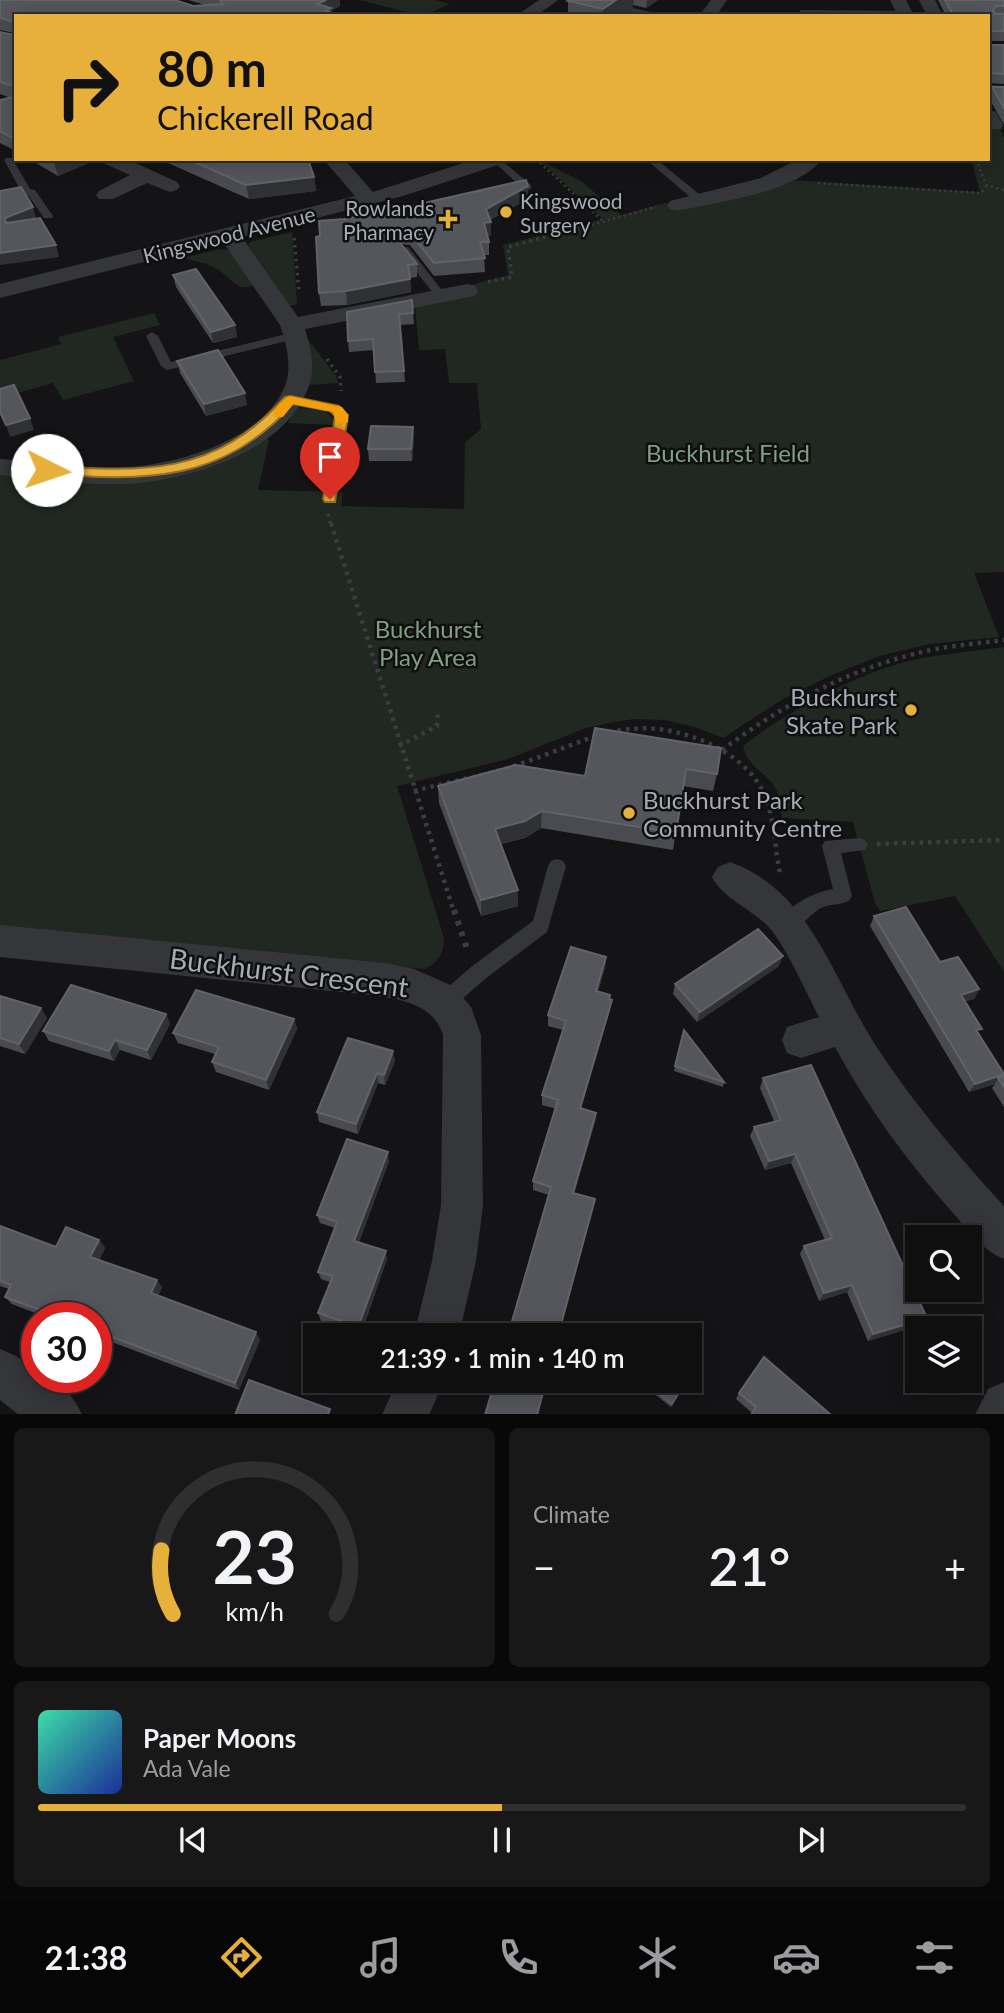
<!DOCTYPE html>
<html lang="en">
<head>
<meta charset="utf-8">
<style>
	body { margin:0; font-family:Lato,sans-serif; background:#181819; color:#f1f3f6; height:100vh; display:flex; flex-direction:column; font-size:26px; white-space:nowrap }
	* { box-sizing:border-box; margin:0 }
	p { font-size:23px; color:#9b9c9f }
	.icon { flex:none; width:38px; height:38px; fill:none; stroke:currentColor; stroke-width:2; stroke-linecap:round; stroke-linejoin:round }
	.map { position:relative; height:1414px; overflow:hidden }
	.side { display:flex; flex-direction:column; gap:14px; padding:14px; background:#080809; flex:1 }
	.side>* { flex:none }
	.top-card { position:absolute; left:14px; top:14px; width:976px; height:147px; border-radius:0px; box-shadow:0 4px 18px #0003,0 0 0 2px #2f2f30; background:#e6b03b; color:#111; overflow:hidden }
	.controls { position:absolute; left:905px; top:1225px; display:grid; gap:14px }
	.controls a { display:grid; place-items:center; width:77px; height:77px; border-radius:0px; background:#0f0f10; box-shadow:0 4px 18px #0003,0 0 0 2px #2f2f30; font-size:35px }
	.speed { position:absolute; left:21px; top:1302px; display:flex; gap:14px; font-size:35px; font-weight:700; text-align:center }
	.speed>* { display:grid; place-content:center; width:91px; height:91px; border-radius:50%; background:#0f0f10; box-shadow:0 4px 18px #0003,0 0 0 2px #2f2f30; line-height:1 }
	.speed .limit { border:10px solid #d22; background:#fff; color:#111 }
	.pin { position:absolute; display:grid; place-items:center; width:60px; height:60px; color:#fff; margin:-72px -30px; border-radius:50% 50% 50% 0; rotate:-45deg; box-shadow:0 0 7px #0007 }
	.pin .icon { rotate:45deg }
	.me { position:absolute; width:77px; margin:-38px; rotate:94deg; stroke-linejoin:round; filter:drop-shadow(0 0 5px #0008) }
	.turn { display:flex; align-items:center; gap:24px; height:147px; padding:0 28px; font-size:32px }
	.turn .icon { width:91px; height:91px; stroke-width:2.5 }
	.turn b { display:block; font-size:49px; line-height:60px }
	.big { font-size:52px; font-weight:600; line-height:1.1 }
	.side .tile { flex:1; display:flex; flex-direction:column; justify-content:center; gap:10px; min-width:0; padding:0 24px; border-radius:10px; background:#181819 }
	.side .dial { align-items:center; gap:0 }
	.dial svg { height:182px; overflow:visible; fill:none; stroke:#2f2f30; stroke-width:7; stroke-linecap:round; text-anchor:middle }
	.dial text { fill:#f1f3f6; stroke:none }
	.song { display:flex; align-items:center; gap:21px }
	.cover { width:84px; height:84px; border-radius:10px; background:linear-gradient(135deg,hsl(160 70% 55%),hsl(230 70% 35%)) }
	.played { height:7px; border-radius:4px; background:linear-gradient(90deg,#e6b03b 50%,#2f2f30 50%) }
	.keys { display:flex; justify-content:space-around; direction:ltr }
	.heat { display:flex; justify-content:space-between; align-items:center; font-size:38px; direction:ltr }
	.side .tiles { flex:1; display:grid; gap:14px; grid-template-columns:1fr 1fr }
	.tile:last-child { grid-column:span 2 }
	.trip { position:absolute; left:303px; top:1323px; width:399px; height:70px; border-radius:0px; background:#0f0f10; box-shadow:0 4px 18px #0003,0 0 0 2px #2f2f30; font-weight:600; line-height:70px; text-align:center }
	.tab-bar { display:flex; height:112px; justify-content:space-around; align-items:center; background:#060606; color:#9b9c9f }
	.tab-bar .icon { width:49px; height:49px }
	.tab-bar .selected { color:#e6b03b }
	.tab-bar b { font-size:32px; color:#f1f3f6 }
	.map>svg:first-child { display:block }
	.green { fill:#202821 }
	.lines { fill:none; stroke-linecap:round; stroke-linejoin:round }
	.path-far3 { stroke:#3b3d41; stroke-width:2.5; stroke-dasharray:2 3.5; stroke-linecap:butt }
	.path-far2 { stroke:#3b3d41; stroke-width:3.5; stroke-dasharray:2.5 4.5; stroke-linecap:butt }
	.path-far1 { stroke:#3b3d41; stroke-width:4.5; stroke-dasharray:3.5 5; stroke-linecap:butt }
	.path { stroke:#3b3d41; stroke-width:6; stroke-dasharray:4.5 7; stroke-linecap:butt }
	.lane { fill:#35363a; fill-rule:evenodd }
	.street { fill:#35363a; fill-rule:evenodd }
	.wall { fill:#4a4b50 }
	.shaded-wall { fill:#303134 }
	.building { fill:#54565b; stroke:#616369; stroke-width:2 }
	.route { fill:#e6b03b; stroke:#967226; stroke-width:2 }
	.slow { fill:#f59e0b }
	.poi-dot { fill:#e6b03b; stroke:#0f0f10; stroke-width:2.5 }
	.labels { text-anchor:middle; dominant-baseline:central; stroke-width:5; stroke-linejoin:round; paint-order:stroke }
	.far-poi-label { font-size:21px; fill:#a6abb5; stroke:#0f0f10; text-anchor:start }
	.far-street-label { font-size:21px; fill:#a6abb5; stroke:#0f0f10 }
	.park-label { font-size:24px; fill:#7f9f81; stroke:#0f0f10 }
	.poi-label { font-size:24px; fill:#a6abb5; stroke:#0f0f10; text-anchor:end }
	.near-street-label { font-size:28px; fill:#a6abb5; stroke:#0f0f10 }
</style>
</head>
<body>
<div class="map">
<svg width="1004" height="1415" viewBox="0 0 1004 1415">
	<rect width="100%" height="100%" fill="#141416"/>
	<path class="green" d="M359 0H435L450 4 422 16Z
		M989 127H999L1004 138V572L974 573 999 637 930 644 879 656 830 676 783 699 723 738 695 727 665 720 634 719 614 722 586 728 508 759 397 786 444 938C444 953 439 962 425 969L0 932V473L128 480 263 437 269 440 258 490 343 492 341 506 464 509 465 442 481 429 477 383H449L445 349 419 350 415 307 471 285 508 275 503 245 603 219 539 160 581 181 621 215 665 203 676 211 791 180 980 192 971 159H989Z
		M292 232 297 304 290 306 248 245 250 242Z
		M219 249 230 250 255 285C236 293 231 277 217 269 207 263 195 261 184 258Z
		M154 313 160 325 113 337 134 381 63 400 53 383 0 398V360L61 344 58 337Z
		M307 338 336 376 338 383 308 385Z
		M295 408 323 410 333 418 334 425 288 423Z
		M1004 647V972L955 896 880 911 875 903 853 822 782 818C781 810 780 799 777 791 768 773 747 767 743 746 783 714 849 678 898 664 932 654 969 652 1004 647Z"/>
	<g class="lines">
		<path class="path-far3" d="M536 159 603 221
			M976 159 986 185 1004 190
			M818 183 981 193 987 185
			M576 229 656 207"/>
		<path class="path-far2" d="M294 238 299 292
			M488 282 512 277 508 247 583 227
			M327 359 340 377 341 391
			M328 514 331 525"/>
		<path class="path-far1" d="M331 523 454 912
			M399 746 437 726 438 712
			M722 750C780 707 843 672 914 654 943 646 974 644 1004 640
			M414 791C448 782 484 776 517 765 590 741 628 710 706 742 728 752 751 768 762 790 775 815 774 846 780 873
			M877 844 1004 840"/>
		<path class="path" d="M454 910 468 952"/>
		<path class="lane" d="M803 10 905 11 909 13 905 15 800 14V10Z
			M6 158H12L30 189 35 190 53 216 52 218H44L28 195 0 200V194L21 191 4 160Z
			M491 159H500L531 185V189L512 192V188L520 186Z
			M670 159 661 163 704 198V202H696L649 162 653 159Z
			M400 247H408L445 294V298H437L400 251Z
			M152 332 158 336 171 362 295 332 301 336 299 338 167 370 161 366 146 336Z
			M290 396 338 405 348 415 335 502H325L323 499 336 416 330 411 286 403 284 400Z
			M859 838 865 840 868 845 865 850 841 853 852 896 849 901C840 905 830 904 821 908 808 915 797 935 782 930L779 924C788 905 812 893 833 889L822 846 825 841Z
			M557 859 563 861 566 866 547 932 485 979 452 1008 445 1011 438 1008 436 1002 438 996 471 967 533 921 548 866 551 861Z"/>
		<path class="street" d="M539 0H558L536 16H516Z
			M566 0H596L651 12 653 16H622L568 3Z
			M711 0H727L716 16H699Z
			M890 0H906L914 16H898Z
			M919 0H935L943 16H927Z
			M989 85 1004 86V96L989 95Z
			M989 110 996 112 1003 125 1001 129H989Z
			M100 159H127L177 182 180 186 177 190 170 192 147 183 113 199H99L96 195 99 191 130 175 103 163Z
			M323 159H344L373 192 476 159H507L504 163 403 196 242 237 298 317 467 284 475 286 478 291 475 296 305 329C310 346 315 365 310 382 291 450 191 480 128 484 86 486 43 479 0 475V459C43 462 85 469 128 467 180 464 267 438 286 383 292 365 286 343 280 325L223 242 0 298V284L355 196Z
			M799 159H822C797 193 716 202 677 211L670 209 667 205 670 201 761 178Z
			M730 862C812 891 834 983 878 1049 915 1105 958 1156 1004 1206V1259C982 1250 969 1231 953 1213 908 1162 867 1107 835 1047L801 1058 787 1053 782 1040 787 1027 819 1017C805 990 792 960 775 935 759 911 725 902 712 877L718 867Z
			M0 925 385 963 414 969 453 986 471 1007 481 1035 483 1205 476 1261 459 1335H414L432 1261 441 1205 443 1035C433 1003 399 999 370 995L0 957Z
			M0 1349 16 1356 37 1371V1377C57 1377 75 1397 82 1415H19L0 1400Z
			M397 1381H444L429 1415H382Z
			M1004 1382V1415H975L988 1389Z"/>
	</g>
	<path class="wall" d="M0 0 193 6 205 5 188 0H340V6L331 11V13L16 16V151L0 143V100L11 98 0 94V32L14 35V33L0 30Z
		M570 0H658L646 8 633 5 632 16H568V1Z
		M938 0H1004V41H990V45H1004V84L989 83V85V16H946Z
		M992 87H1004V125L989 98Z
		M29 159H98L58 176Z
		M159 159H308L314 177 316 191 249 199Z
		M528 186V199L490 220 491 235 487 236 489 242V255H484L485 272 434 276 410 245 401 244 417 264V277L410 278 411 292 347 305 321 306 319 293 320 236 344 219Z
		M173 275 235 325 237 337 213 343 176 287Z
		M412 300 414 324 400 325 405 382 376 383 374 350 349 352 348 341Z
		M177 361 247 405 206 416 180 373Z
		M413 427 414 439 412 461H369L368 449Z
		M595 728 717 774 713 791 683 786 673 850 541 828 525 838 501 844 518 890V906L481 916 439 803 438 786 585 776Z
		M874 916 979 989 974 999 965 1001 979 1034 1002 1077 1004 1076V1107L992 1088 995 1084 969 1092 870 926Z
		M606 957 605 967 598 992 610 995 609 999 612 1000 610 1010 581 1109 596 1113 595 1122 574 1193 593 1208 559 1335H508L549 1195 533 1190V1181L556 1109 542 1105V1095L563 1030 548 1026V1015Z
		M779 966 697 1022 673 994 675 984Z
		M0 996 47 1018 25 1054 0 1046Z
		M166 1014 170 1024 151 1060 120 1050 114 1061 49 1041 43 1031Z
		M294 1019 297 1029 269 1090 216 1072 212 1062 215 1054 178 1043 173 1033Z
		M684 1030 724 1082 723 1087 674 1071Z
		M395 1061 385 1085 378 1083 358 1134 319 1122 317 1112Z
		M763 1078 921 1325 868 1341 847 1292 819 1301 800 1254 804 1246 825 1240 791 1163 765 1170 750 1136 754 1127 774 1121 760 1088Z
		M389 1161 359 1242 387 1259 361 1334 321 1321 318 1313 330 1282 321 1279 318 1272 335 1228 320 1223 317 1215Z
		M0 1226 56 1247 99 1240 105 1248 99 1260 162 1287 158 1296 260 1340 239 1390 96 1336V1318H48L12 1304 5 1297 9 1289 0 1286Z
		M650 1381H687L671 1407 647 1388Z
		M739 1393 831 1415 752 1413 736 1399Z"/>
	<path class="shaded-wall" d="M326 0H340V6L331 11 332 16 317 4Z
		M616 0H634L632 16H602L603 9Z
		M647 0H658L646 8Z
		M61 159H98L58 176 54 162Z
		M396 159H407L396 162Z
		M314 177 316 191 249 199 246 185Z
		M528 186V199L486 222V209Z
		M33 207 36 218 9 229 5 218Z
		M491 222V235L484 237V223Z
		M56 245 59 257 0 265V253Z
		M410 279 411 292 347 305 346 291Z
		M235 325 237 337 213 343 211 332Z
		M245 393 247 405 206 416 204 404Z
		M30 418 34 430 10 437 6 425Z
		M413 427 414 439 412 461 411 449Z
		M542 811 541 828 525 838 496 845 495 829Z
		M518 890V906L481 916V900Z
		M783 956 779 966 697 1022 700 1012Z
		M606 957 605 967 595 1002 596 991Z
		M979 989 974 999 956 1004 961 995Z
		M612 1000 610 1010 578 1118 580 1108Z
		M41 1008 47 1018 25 1054 19 1044Z
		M166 1014 170 1024 151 1060 147 1050Z
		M294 1019 297 1029 269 1090 266 1080Z
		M115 1040 120 1050 114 1061 109 1051Z
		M393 1051 395 1061 385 1085 384 1075Z
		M377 1073 378 1083 358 1134 356 1124Z
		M1004 1074 999 1080 998 1078 995 1084 969 1092 975 1084Z
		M596 1113 595 1122 572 1201 573 1193Z
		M388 1152 389 1161 356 1249 354 1241Z
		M795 1154 791 1163 765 1170 769 1161Z
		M595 1199 593 1208 559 1335H558Z
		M99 1240 105 1248 96 1265 90 1257Z
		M386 1251 387 1259 361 1334 358 1327Z
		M157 1280 162 1287 156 1301 151 1293Z
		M852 1285 847 1292 819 1301 824 1293Z
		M927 1318 921 1325 868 1341 873 1334Z
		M256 1332 260 1340 239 1390 235 1383Z
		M546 1381H547L538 1415H537Z"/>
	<path class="building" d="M0 0H175L193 6 223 4 220 0H326L317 4 331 8 326 11 343 16H16V87L0 82V32L14 35 15 22 0 18Z
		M570 0H616L603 9 568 1Z
		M945 0H1004V6H996L993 10 995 14H1004V31H990V45H1004V74L990 73 989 83V16H954Z
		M992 87H1004V108Z
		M16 96V140L0 131V100Z
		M49 159H61L54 162Z
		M188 159H308L314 177 246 185Z
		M526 180 528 186 486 209 491 222 484 223 489 242H480L485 258 434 263 409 232 399 231 397 239 417 264 408 265 410 279 346 291 319 293 316 237 320 236 319 221 344 219 402 208Z
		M21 187 33 207 5 218 6 223 40 218 56 245 0 253V191Z
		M196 269 235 325 211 332 173 275Z
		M412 300 413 313 399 314 404 371 375 372 373 339 348 341 347 312Z
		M218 350 245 393 204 404 177 361Z
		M14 385 30 418 6 425 0 412V389Z
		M371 426 413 427 411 449H368Z
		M595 728 721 748 717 774 686 769 676 833 542 811 525 821 495 829 518 890 481 900 438 786 516 765 585 776Z
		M906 907 940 962 958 957 979 989 961 995 982 1029 976 1030 1004 1074 975 1084 874 916Z
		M758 929 783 956 700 1012 675 984Z
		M571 947 606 957 596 991 610 995 609 999 612 1000 580 1108 596 1113 573 1193 595 1199 558 1335H508L551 1187 533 1181 558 1100 542 1095 566 1021 548 1015Z
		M71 985 166 1014 147 1050 115 1040 109 1051 43 1031Z
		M196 990 294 1019 266 1080 212 1062 219 1047 173 1033Z
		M0 996 41 1008 19 1044 0 1038Z
		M684 1030 724 1082 675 1066Z
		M348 1038 393 1051 384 1075 377 1073 356 1124 317 1112Z
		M811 1065 927 1318 873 1334 852 1285 824 1293 804 1246 832 1238 795 1154 769 1161 754 1127 781 1120 763 1078Z
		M1004 1076V1087L998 1078Z
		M347 1139 388 1152 354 1241 386 1251 358 1327 318 1313 333 1276 318 1272 337 1222 317 1215Z
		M0 1226 56 1247 66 1227 99 1240 90 1257 157 1280 151 1293 256 1332 235 1383 96 1331V1318H61L5 1297 11 1285 0 1281Z
		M764 1357 831 1415H751L756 1407 739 1393Z
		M249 1380 330 1409 328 1415H235Z
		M495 1381H546L537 1415H485Z
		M650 1381H686L672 1404 648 1385Z"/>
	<path class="route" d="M290 396 339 406 348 415 335 502H325L323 499 335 416 330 411 293 404C222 483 145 481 47 474L41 470 47 466C145 472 214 476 285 397Z"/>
	<path class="slow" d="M290 396 342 407 348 415V422L341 426 337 425 333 412 293 404 283 417H274C271 411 283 398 290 396Z"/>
	<g class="poi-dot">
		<circle cx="506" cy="212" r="7"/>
		<path d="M444.5 208.5h7v7h7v7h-7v7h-7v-7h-7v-7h7z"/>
		<circle cx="911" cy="710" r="7"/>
		<circle cx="629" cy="813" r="7"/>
	</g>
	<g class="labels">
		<g class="far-poi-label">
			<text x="520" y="200">Kingswood<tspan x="520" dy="24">Surgery</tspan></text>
			<text x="434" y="207" text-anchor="end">Rowlands<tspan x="434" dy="24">Pharmacy</tspan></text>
		</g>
		<g class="far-street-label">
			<text transform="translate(229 234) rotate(-14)">Kingswood Avenue</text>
		</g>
		<g class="park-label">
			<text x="728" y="452">Buckhurst Field</text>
			<text x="428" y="628">Buckhurst<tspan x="428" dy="28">Play Area</tspan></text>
		</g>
		<g class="poi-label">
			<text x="897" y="696">Buckhurst<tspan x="897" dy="28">Skate Park</tspan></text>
			<text x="643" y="799" text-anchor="start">Buckhurst Park<tspan x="643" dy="28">Community Centre</tspan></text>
		</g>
		<g class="near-street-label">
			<text transform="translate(289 972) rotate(7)">Buckhurst Crescent</text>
		</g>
	</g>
</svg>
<div class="controls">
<a><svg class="icon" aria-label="search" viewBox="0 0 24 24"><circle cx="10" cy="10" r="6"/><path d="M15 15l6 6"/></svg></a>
<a><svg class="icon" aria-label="layers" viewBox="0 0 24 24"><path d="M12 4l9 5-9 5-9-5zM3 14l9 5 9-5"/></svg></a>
</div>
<div class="speed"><div class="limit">30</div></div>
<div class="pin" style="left:330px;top:499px;background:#d93025"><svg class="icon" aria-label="arrive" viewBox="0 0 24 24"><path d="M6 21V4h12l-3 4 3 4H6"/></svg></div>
<svg class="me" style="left:47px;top:470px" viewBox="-20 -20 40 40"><circle r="19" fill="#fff"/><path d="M0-13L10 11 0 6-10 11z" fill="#e6b03b"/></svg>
<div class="trip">21:39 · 1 min · 140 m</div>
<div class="top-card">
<div class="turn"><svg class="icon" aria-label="right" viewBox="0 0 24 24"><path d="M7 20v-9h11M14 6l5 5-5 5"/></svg><div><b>80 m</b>Chickerell Road</div></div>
</div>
</div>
<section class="side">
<div class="tiles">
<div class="tile dial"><svg viewBox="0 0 100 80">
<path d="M14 69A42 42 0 1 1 86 69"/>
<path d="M14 69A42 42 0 0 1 9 41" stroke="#e6b03b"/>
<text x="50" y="56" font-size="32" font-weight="700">23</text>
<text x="50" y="72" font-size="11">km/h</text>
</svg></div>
<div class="tile"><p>Climate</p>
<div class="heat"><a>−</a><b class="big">21°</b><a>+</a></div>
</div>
<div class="tile">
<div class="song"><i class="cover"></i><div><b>Paper Moons</b><p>Ada Vale</p></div></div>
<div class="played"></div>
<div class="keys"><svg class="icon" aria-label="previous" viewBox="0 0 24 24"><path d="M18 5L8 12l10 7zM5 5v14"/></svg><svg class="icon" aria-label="pause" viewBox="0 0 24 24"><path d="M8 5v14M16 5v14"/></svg><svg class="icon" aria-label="next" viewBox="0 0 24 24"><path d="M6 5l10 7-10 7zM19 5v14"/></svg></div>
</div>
</div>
</section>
<nav class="tab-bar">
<b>21:38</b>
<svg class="icon selected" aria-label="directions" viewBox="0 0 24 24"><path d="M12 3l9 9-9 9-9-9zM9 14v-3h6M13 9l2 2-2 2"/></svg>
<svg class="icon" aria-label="music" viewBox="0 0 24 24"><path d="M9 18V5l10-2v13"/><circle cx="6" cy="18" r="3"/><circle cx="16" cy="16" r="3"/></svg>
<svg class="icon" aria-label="phone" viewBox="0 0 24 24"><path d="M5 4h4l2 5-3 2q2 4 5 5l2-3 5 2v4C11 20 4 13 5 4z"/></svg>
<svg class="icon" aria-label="climate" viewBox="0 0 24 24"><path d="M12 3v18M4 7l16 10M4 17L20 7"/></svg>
<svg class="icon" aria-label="car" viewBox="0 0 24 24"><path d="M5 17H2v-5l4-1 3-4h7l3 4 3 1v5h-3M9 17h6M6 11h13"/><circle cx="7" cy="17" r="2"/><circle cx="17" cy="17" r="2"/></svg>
<svg class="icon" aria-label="filters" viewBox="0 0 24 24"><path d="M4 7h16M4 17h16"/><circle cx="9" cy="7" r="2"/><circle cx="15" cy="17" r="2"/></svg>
</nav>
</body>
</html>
